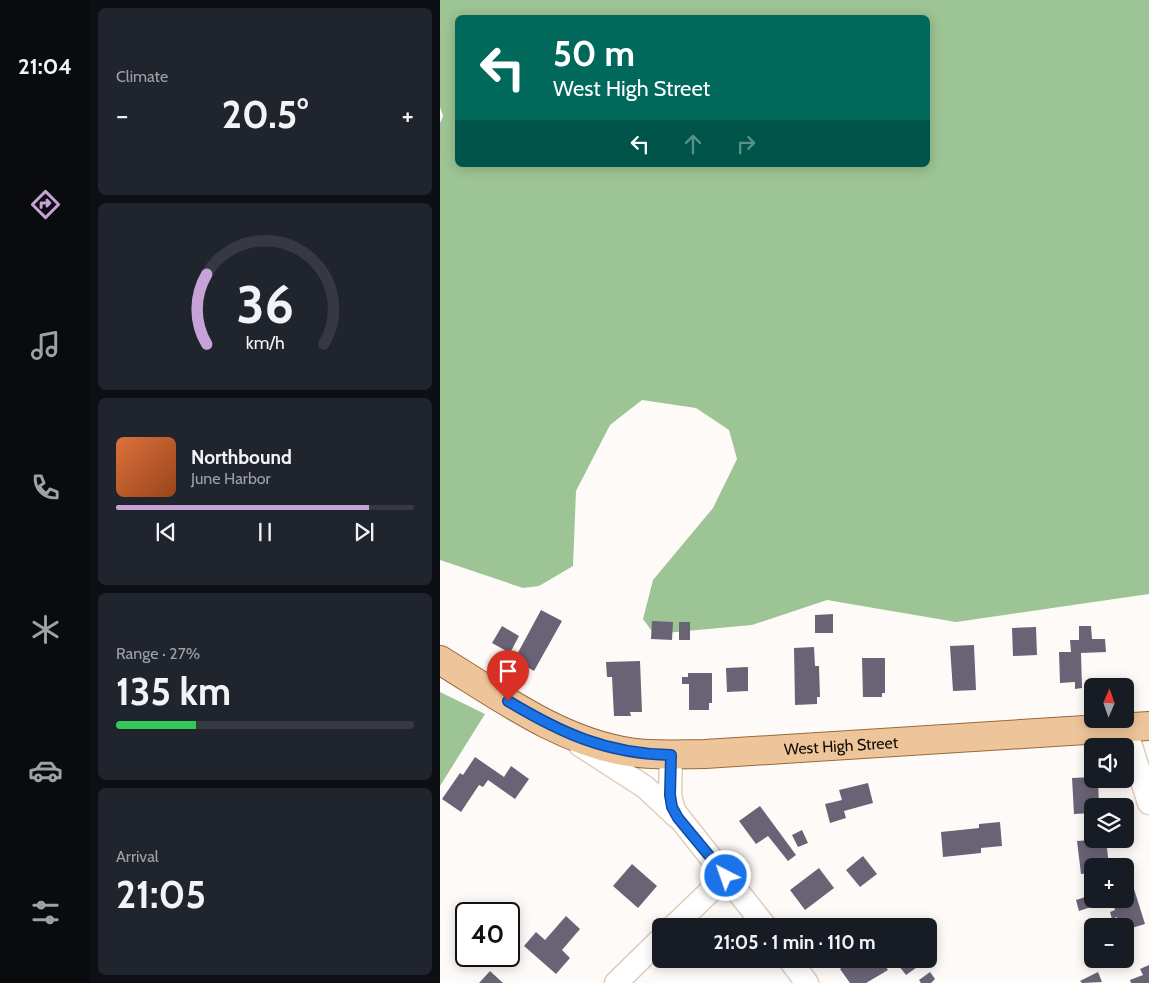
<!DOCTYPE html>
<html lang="en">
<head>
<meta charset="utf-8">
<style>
	body { margin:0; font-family:Cabin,sans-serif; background:#20242c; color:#f1f3f6; height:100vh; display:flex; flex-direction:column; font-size:19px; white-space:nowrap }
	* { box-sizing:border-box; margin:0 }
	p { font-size:16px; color:#9ea1a6 }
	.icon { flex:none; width:28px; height:28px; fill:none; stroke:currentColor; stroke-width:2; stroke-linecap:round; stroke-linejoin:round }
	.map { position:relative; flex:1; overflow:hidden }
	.panel { display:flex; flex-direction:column; gap:8px; padding:8px; background:#0d0f14; width:350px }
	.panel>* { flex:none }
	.banner { position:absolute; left:15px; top:15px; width:475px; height:152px; border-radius:8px; box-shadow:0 2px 12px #0003; background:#00695c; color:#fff; overflow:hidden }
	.needle { width:32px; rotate:2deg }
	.buttons { position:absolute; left:644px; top:678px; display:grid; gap:10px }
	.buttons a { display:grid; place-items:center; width:50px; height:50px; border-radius:8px; background:#171b24; box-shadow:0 2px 12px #0003; font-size:25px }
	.speed { position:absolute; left:15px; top:902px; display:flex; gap:10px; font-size:25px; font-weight:700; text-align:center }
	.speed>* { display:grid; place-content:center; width:65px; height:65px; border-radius:50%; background:#171b24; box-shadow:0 2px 12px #0003; line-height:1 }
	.speed .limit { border:2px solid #111; border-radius:8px; background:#fff; color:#111 }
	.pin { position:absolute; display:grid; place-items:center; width:42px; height:42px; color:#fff; margin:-51px -21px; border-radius:50% 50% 50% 0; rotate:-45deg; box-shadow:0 0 5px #0007 }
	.pin .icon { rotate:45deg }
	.me { position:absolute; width:55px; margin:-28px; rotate:319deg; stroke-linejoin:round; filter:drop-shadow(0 0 4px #0008) }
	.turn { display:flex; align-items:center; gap:18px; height:105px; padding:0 15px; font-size:22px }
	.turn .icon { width:65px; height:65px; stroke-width:2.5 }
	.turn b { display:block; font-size:35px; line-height:42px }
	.lanes { display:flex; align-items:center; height:48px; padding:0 15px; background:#0003; justify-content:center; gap:25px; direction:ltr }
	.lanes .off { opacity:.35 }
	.big { font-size:38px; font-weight:700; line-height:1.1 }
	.panel .widget { flex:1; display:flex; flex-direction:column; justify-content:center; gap:8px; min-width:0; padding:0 18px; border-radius:8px; background:#20242c }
	.panel .dial { align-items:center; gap:0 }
	.dial svg { height:130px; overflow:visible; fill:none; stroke:#363941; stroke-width:7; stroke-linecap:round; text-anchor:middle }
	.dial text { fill:#f1f3f6; stroke:none }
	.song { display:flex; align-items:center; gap:15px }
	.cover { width:60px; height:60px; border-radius:8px; background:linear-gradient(135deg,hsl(20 70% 55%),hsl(20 70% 35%)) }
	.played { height:5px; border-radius:2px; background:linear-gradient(90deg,#c6a3d7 85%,#363941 85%) }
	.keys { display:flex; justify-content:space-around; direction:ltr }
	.heat { display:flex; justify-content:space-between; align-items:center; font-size:28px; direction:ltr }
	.charge { height:8px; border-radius:4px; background:linear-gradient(90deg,#34c759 27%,#363941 0) }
	.trip { position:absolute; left:212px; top:918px; width:285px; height:50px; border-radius:8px; background:#171b24; box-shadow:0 2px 12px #0003; font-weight:700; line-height:50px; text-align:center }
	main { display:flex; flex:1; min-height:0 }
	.tab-bar { display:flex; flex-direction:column; width:90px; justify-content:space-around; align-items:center; background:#090b0e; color:#9ea1a6 }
	.tab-bar .icon { width:35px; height:35px }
	.tab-bar .active { color:#c6a3d7 }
	.tab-bar b { font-size:22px; color:#f1f3f6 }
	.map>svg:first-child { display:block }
	.forest { fill:#9dc494; fill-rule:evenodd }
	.building { fill:#6a6376 }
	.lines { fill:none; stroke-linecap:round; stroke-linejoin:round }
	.minor-casing { stroke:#dfcebd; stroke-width:25 }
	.major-casing { stroke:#986a3a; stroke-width:30 }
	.minor { stroke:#fff; stroke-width:22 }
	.major { stroke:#eec59a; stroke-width:28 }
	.route-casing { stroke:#114b97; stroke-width:12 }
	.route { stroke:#1a73e8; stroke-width:9 }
	.labels { text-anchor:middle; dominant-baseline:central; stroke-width:4.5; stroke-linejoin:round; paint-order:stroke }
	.street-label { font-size:16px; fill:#100a05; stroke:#fff }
</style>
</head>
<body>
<main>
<nav class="tab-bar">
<b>21:04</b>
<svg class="icon active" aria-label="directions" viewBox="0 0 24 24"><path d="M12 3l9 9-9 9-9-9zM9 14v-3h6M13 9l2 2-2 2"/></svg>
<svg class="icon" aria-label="music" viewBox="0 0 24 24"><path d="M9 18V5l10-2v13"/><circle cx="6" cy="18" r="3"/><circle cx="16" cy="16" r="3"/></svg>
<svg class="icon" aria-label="phone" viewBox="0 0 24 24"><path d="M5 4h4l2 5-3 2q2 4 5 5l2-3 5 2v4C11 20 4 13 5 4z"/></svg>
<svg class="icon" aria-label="climate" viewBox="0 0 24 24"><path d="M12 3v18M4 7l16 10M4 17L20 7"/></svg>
<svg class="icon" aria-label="car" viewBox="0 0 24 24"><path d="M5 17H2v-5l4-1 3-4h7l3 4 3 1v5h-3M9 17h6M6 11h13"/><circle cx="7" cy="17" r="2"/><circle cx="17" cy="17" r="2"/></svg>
<svg class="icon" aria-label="filters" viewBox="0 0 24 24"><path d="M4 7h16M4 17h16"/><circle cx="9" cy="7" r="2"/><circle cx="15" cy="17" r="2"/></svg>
</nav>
<section class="panel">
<div class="widget"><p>Climate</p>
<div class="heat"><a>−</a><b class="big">20.5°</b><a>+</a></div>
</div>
<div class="widget dial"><svg viewBox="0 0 100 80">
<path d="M14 69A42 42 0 1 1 86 69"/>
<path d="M14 69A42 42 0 0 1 14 26" stroke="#c6a3d7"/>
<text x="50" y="56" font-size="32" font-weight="700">36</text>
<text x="50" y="72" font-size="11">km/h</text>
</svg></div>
<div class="widget">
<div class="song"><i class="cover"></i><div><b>Northbound</b><p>June Harbor</p></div></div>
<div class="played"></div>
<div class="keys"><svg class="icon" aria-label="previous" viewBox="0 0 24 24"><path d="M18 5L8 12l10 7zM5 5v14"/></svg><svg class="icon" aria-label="pause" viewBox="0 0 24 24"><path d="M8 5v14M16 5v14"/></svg><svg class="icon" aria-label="next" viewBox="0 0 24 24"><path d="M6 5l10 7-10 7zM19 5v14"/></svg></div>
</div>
<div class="widget"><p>Range · 27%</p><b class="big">135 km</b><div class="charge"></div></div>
<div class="widget"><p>Arrival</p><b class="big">21:05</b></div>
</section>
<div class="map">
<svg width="709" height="983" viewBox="0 0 709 983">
	<rect width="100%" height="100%" fill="#fefaf7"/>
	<path class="forest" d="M0 0H709V594L516 622 387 600 312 625 214 634 203 619 213 580 273 508 297 459 289 430 256 408 202 400 170 425 136 491 133 566 99 586 83 588 0 560V123L3 116 0 107ZM18 18H488V165H18Z
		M0 692 45 714 0 786Z"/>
	<path class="building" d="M101 610 122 621 94 671 74 660Z
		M393 614V633H375V615Z
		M212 621 233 622 232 640 211 639Z
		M239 622H250V640H239Z
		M62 626 79 636 70 653 52 643Z
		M639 626H651L652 639H665L666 652 641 653 642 688 635 689V682L620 683 619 652H631L630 640H639Z
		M596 627 597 655 573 656 572 628Z
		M534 645 536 690 513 691 510 646Z
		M374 647 375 666H379L380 697H377V704L355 705 354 648Z
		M422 658H445V693H442V697H423Z
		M200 661 202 712H190L191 716H174L172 677H167L166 662Z
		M308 667V691L287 692 286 668Z
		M248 673H272V703H269V710H249V684H242V677H248Z
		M35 757 64 777 71 766 89 779 75 799 48 780 43 787 39 785 21 812 2 799 20 773 23 775Z
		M652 777 658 779 659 806H652V813L634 814 632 778Z
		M428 783 433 803 404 811 406 818 390 823 385 804 402 800 399 790Z
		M320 806 356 855 348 861 328 836 316 844 299 821Z
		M560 822 562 846 541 848V853L503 857 501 832 539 828V824Z
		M362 830 368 843 358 847 352 835Z
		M666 839 669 866H652V873L641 874 637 841Z
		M423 856 437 874 420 887 406 870Z
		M192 864 217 886 198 908 173 886Z
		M379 868 394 888 365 910 350 890Z
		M694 889 705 924 685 930V926H680L677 917 672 919 670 912 675 910 671 899H685V892Z
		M648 896 651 907 639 911 636 900Z
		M126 916 140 929 122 950 130 958 116 974 84 946 96 932 105 940Z
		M489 949 493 956 466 975 459 966 468 959H489Z
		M414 959H436L439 963 442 961 448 970 426 983H410L400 969Z
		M709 965V983H691L690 980 703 975 700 969Z
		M50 971 63 983H39Z
		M490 972 495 979 491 983H481L479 980Z
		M658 972 662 982 642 983 640 981Z"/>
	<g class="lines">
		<defs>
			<path id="minor" d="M685 727 709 803
				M140 745 205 787 237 817
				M231 755 230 795 234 811 325 926
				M234 926 286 876
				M349 959 367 983
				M176 983 221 939"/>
			<g id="major">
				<path id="s1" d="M0 660C59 696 119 741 189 752 214 756 240 754 265 754L709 726"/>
			</g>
		</defs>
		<use href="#minor" class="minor-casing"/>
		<use href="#major" class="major-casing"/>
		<use href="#minor" class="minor"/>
		<use href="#major" class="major"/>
	</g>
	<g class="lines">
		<defs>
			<path id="route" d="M68 701C121 733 167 754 231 755L230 795 232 807 238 818 286 876"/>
		</defs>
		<use href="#route" class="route-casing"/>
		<use href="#route" class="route"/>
	</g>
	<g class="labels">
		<g class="street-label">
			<text stroke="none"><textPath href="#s1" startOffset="424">West High Street</textPath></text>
		</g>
	</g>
</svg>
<div class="buttons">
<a><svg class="needle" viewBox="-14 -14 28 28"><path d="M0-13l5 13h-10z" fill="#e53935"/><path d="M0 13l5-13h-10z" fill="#9ea1a6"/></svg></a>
<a><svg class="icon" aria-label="sound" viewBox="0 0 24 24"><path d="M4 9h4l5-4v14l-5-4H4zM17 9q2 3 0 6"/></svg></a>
<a><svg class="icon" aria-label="layers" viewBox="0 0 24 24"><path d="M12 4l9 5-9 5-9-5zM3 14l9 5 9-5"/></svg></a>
<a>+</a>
<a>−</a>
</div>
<div class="speed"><div class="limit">40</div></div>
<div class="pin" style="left:68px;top:701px;background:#d93025"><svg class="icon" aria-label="arrive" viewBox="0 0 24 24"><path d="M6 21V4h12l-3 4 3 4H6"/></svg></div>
<svg class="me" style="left:286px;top:876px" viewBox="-20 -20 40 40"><circle r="17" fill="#1a73e8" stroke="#fff" stroke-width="3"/><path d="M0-11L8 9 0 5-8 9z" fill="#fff"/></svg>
<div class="trip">21:05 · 1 min · 110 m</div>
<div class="banner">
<div class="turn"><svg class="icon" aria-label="left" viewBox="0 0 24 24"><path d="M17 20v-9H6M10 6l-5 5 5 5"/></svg><div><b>50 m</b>West High Street</div></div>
<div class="lanes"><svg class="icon" aria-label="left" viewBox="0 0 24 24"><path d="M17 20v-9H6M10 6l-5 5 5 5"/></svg><svg class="icon off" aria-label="ahead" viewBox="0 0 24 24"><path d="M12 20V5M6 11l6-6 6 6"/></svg><svg class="icon off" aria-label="right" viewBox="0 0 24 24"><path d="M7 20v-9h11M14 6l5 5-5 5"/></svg></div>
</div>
</div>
</main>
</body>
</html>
